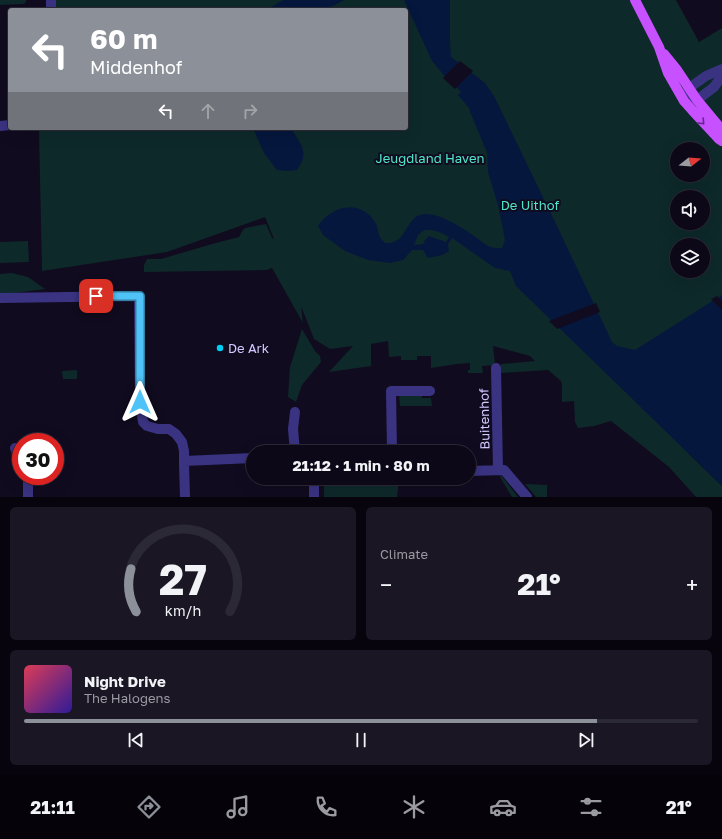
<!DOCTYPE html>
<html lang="en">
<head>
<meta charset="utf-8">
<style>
	body { margin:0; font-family:"Golos Text",sans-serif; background:#1a1624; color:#f1f3f6; height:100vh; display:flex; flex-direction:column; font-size:15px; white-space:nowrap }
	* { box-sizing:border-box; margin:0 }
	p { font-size:13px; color:#9a9aa1 }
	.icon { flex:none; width:22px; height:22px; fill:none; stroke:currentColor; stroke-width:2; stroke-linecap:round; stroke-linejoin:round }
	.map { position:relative; height:497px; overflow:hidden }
	.details { display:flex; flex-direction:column; gap:10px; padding:10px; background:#07040d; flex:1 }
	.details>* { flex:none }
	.banner { position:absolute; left:8px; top:8px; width:400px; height:122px; border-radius:4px; box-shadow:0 4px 16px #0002,0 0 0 1px #2c2936; background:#8c9099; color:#fff; overflow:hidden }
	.needle { width:26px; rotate:73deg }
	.fabs { position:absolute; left:670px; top:142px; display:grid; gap:8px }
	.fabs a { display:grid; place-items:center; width:40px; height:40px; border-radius:50%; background:#0c0817; box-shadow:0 4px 16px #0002,0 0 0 1px #2c2936; font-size:20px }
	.speed { position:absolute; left:12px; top:433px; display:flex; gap:8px; font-size:20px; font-weight:700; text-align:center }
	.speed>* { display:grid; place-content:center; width:52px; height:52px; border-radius:50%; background:#0c0817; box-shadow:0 4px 16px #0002,0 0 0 1px #2c2936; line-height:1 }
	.speed .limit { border:6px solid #d22; background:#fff; color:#111 }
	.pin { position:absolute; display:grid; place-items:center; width:34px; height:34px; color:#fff; margin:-17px; border-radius:8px; box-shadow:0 2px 6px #0006 }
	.me { position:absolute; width:44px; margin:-22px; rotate:0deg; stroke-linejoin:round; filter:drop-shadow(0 0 3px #0008) }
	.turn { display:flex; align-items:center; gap:14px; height:84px; padding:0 16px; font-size:18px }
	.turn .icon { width:52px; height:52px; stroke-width:2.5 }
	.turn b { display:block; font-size:28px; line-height:34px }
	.lanes { display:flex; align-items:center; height:38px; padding:0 16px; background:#0003; justify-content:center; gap:20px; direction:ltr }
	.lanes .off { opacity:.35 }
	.big { font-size:30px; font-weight:700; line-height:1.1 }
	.details .widget { flex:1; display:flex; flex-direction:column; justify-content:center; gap:6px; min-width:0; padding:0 14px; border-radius:6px; background:#1a1624 }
	.details .dial { align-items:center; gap:0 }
	.dial svg { height:104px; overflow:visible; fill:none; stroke:#2c2936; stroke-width:7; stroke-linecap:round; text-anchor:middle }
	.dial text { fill:#f1f3f6; stroke:none }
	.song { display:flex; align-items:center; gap:12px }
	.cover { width:48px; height:48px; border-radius:6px; background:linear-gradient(135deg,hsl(350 70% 55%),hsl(250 70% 35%)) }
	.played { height:4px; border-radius:2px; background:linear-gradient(90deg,#8c9099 85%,#2c2936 85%) }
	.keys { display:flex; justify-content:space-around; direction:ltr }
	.heat { display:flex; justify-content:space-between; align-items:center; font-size:22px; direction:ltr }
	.details .tiles { flex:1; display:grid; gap:10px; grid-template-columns:1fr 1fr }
	.widget:last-child { grid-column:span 2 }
	.trip { position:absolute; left:246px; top:445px; width:230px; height:40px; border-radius:20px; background:#0c0817; box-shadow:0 4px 16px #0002,0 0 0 1px #2c2936; font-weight:700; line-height:40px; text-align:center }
	.tabs { display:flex; height:64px; justify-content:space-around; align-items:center; background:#050309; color:#9a9aa1 }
	.tabs .icon { width:28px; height:28px }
	.tabs .active { color:#8c9099 }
	.tabs b { font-size:18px; color:#f1f3f6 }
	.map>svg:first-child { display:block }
	.green { fill:#0e292a; fill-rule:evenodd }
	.water { fill:#06173e; fill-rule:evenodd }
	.pier { fill:#100b1f }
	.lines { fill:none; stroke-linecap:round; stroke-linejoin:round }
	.canal { stroke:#06173e; stroke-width:13 }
	.minor { stroke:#3a3382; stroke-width:10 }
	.major { stroke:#c750ff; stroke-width:10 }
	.oneway { stroke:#622a84 }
	.route-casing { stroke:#337fa1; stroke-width:10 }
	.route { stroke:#4fc3f7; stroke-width:7 }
	.poi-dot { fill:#00cff4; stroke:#100b1f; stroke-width:1.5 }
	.labels { text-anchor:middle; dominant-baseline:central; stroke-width:4; stroke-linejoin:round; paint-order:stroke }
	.park-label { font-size:13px; fill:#4fe6c8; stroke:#100b1f }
	.poi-label { font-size:13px; fill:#d3c9ff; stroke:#100b1f; text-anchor:start }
	.street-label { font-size:13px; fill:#d3c9ff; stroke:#100b1f }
</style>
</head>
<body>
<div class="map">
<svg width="722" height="497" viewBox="0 0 722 497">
	<rect width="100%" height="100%" fill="#100b1f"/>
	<path class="green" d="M0 0H26V2L24 4 0 5Z
		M47 0H676L699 42 722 28V405L688 453 722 486V497H696L669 467 611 421 594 426 578 428 575 422 574 401 562 402V386L561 381 548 370 501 373V364L535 361 530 356 493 346 495 365 482 366 483 373H468V370H470V363L457 364 431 368V356H417V360H401V356L389 357 388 341 371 344V366L329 372 353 346 330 349 314 339 301 306 303 323 272 268 266 270 144 272V265L147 259H161L212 244 239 237 243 230 245 228 266 224 272 238 274 239 265 217 167 252 42 271 39 131 46 130V128H406V10H48ZM677 149H703V175H677ZM677 197H703V223H677ZM677 245H703V271H677Z
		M28 241 29 262 0 263V242Z
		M12 273 28 277 45 289 0 295V274Z
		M302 329 315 351 320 356 321 362 302 385 296 402 288 397 290 367Z
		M77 370V379H63L62 371Z
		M399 395H422V398H431L432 406H400Z
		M501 475 518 497H512L500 477Z
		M367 478H398V489L397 497H324V479Z
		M525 484 547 485V497H536Z"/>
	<path class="water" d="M283 0H344L333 6 312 10H267Z
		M404 0H450V42L451 57 485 83 494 96 557 226 612 342 617 346 635 350 722 295V486L516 286 510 271 495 268 452 238 448 244 449 251 442 255 428 258 423 250H412L403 260 390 263 368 260 345 251 323 235 318 226C323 218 329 214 337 210 353 203 370 210 377 226 378 229 378 233 379 235 380 238 383 241 385 243 388 243 391 243 394 242 407 237 408 215 424 214 441 213 464 229 477 238 481 241 486 245 490 247 493 248 499 248 502 248L505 240 498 205 488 172 486 128 458 95 461 92 444 75 432 61ZM424 230C435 230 439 231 449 237L446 242 429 236 425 240 423 244 414 245 418 235Z
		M253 128H290C297 138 307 148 302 161 301 164 299 167 297 170L288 171 277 170 264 153Z"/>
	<path class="pier" d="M460 61 473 71 455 89 443 78Z
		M717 296 722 301V310L711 299Z
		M596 303 600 312 557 329 549 321Z"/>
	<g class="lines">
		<path class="canal" d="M476 109 493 150"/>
		<path class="minor" d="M51 0V10
			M722 69 706 76 689 88 684 101 697 100 714 87 722 76
			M0 126 10 125
			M0 298 139 296 140 402 143 422 147 426 158 429H169L176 434 182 442 184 451V464L185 497
			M496 368 498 470
			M295 412 293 429 295 452
			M15 448 21 464
			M392 452 391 391H430
			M184 461 253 458
			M469 471 504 470 527 497
			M28 476V497
			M314 497V478"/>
		<path class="major" d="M635 0 659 47 668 73 684 101 692 110 719 139 722 141
			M664 54 677 70 697 100 722 130"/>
	</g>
	<defs><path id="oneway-chevron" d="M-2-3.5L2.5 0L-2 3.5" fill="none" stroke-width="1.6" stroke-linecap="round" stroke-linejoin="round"/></defs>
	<use class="oneway" href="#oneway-chevron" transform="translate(702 122) rotate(47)"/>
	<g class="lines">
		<defs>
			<path id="route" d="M96 296H140V402"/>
		</defs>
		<use href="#route" class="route-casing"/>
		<use href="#route" class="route"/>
	</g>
	<circle class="poi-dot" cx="220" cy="348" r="4"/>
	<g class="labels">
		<g class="park-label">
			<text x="430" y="158">Jeugdland Haven</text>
			<text x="530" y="205">De Uithof</text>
		</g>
		<g class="poi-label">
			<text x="228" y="348">De Ark</text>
		</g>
		<g class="street-label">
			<text transform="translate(484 419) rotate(-91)">Buitenhof</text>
		</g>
	</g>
</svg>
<div class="fabs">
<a><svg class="needle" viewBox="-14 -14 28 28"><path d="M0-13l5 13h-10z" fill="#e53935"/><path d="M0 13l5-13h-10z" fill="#9a9aa1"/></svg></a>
<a><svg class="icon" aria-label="sound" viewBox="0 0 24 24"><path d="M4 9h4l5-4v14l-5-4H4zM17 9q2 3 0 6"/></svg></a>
<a><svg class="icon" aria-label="layers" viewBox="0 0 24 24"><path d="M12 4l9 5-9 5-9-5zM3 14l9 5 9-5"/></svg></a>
</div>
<div class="speed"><div class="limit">30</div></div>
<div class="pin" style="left:96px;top:296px;background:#d93025"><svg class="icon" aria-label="arrive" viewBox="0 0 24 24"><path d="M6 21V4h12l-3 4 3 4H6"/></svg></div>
<svg class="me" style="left:140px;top:402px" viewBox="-20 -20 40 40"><path d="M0-17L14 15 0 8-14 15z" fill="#4fc3f7" stroke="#fff" stroke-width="4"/></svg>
<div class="trip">21:12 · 1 min · 80 m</div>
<div class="banner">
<div class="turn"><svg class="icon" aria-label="left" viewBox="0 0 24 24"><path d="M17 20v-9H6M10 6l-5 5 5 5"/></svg><div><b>60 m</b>Middenhof</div></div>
<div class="lanes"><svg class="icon" aria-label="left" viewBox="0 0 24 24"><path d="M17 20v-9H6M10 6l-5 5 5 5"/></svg><svg class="icon off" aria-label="ahead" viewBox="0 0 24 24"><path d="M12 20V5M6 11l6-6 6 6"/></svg><svg class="icon off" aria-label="right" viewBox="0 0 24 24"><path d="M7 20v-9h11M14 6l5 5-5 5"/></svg></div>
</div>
</div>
<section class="details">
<div class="tiles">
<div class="widget dial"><svg viewBox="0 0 100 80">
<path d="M14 69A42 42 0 1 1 86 69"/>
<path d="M14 69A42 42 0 0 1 10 36" stroke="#8c9099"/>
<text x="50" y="56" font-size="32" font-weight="700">27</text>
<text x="50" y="72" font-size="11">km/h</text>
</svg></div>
<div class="widget"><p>Climate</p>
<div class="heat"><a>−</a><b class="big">21°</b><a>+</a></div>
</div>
<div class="widget">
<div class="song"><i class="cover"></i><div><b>Night Drive</b><p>The Halogens</p></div></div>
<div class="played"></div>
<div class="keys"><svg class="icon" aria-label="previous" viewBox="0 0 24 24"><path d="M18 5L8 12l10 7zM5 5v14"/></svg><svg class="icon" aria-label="pause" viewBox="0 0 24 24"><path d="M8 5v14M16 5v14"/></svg><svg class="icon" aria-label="next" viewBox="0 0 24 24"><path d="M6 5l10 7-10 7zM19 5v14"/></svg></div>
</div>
</div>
</section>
<nav class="tabs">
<b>21:11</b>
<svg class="icon active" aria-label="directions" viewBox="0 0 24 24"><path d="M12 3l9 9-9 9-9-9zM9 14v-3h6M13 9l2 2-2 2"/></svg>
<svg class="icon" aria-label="music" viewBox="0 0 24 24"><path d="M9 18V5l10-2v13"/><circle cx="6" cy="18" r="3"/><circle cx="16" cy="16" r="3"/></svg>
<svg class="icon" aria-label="phone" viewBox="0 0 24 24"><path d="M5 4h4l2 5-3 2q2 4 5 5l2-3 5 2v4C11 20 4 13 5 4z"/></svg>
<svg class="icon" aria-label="climate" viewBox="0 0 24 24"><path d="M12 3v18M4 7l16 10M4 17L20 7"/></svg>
<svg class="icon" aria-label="car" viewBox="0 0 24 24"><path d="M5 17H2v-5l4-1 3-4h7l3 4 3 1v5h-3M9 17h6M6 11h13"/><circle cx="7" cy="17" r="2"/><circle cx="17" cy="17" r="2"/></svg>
<svg class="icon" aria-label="filters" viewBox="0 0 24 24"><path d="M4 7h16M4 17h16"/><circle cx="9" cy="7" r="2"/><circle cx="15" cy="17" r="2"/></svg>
<b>21°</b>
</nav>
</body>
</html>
